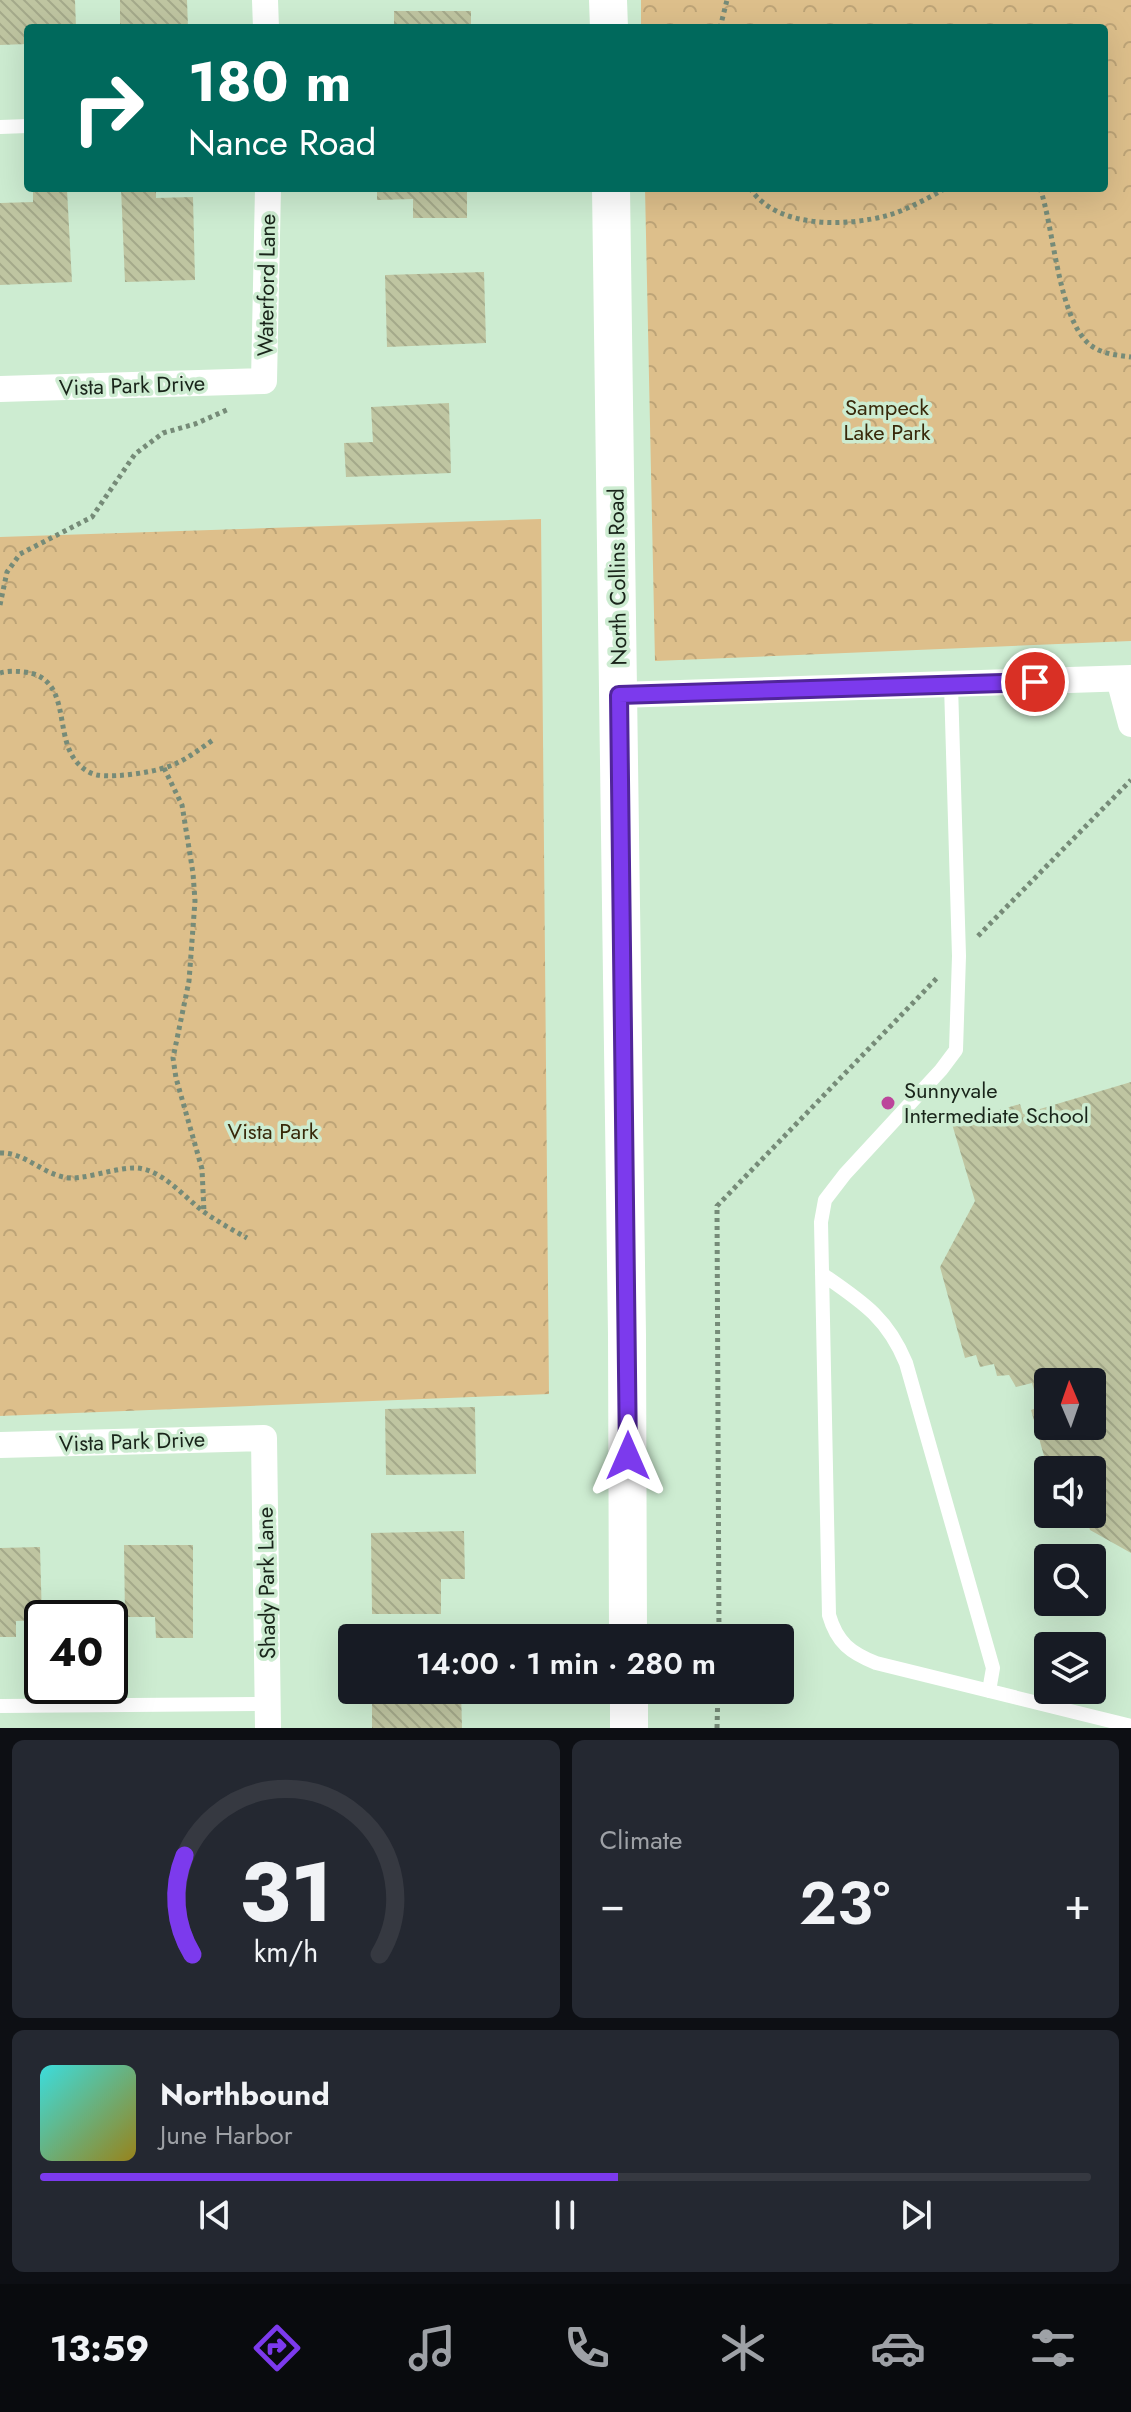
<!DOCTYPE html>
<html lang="en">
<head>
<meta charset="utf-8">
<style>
	body { margin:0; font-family:Jost,sans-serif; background:#242831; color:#f1f3f6; height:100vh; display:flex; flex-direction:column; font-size:30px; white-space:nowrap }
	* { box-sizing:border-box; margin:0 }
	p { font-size:26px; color:#9ea1a6 }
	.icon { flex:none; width:44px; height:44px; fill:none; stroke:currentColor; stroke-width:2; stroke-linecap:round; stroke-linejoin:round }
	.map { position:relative; height:1728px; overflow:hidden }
	.sheet { display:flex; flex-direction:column; gap:12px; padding:12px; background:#0d0f14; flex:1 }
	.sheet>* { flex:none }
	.top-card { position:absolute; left:24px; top:24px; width:1084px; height:168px; border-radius:8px; box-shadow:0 8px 32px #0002; background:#00695c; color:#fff; overflow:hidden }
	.needle { width:52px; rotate:358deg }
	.buttons { position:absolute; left:1034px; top:1368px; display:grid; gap:16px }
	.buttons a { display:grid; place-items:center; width:72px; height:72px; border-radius:8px; background:#171b24; box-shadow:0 8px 32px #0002; font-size:40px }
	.speed { position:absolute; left:24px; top:1600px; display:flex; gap:16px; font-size:40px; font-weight:700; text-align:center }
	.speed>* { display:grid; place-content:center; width:104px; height:104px; border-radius:50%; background:#171b24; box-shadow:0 8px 32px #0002; line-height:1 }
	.speed .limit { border:4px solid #111; border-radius:12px; background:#fff; color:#111 }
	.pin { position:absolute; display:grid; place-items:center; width:68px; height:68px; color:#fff; margin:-34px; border:4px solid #fff; border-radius:50%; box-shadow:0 2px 8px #0007 }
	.me { position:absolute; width:88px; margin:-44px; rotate:0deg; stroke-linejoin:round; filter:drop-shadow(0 0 6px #0008) }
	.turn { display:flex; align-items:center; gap:28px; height:168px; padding:0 32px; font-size:36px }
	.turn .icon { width:104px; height:104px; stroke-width:2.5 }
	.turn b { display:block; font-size:56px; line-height:68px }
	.big { font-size:60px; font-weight:600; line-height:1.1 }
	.sheet .tile { flex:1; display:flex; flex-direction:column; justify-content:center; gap:12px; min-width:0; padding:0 28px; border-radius:12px; background:#242831 }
	.sheet .dial { align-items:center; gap:0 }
	.dial svg { height:208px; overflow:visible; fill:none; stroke:#363941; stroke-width:7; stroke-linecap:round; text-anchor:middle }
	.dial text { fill:#f1f3f6; stroke:none }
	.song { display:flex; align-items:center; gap:24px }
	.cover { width:96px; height:96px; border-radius:12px; background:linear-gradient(135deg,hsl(180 70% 55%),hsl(50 70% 35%)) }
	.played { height:8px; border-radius:4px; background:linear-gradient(90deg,#7c3aed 55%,#363941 55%) }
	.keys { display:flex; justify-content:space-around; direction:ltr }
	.heat { display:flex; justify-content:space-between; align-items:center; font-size:44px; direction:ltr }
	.sheet .tiles { flex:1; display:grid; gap:12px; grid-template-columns:1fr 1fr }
	.tile:last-child { grid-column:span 2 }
	.trip { position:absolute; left:338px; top:1624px; width:456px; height:80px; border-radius:8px; background:#171b24; box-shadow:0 8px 32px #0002; font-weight:600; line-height:80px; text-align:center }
	.tab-bar { display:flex; height:128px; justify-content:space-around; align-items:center; background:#090b0e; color:#9ea1a6 }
	.tab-bar .icon { width:56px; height:56px }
	.tab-bar .selected { color:#7c3aed }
	.tab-bar b { font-size:36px; color:#f1f3f6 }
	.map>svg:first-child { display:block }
	.forest { fill:url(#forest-crowns) }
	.building { fill:url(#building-back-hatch); fill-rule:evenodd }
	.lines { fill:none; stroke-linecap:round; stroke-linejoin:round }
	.path { stroke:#768b78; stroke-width:5; stroke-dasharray:4 4; stroke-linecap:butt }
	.lane { stroke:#fff; stroke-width:14 }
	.street { stroke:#fff; stroke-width:26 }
	.secondary { stroke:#fff; stroke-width:38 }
	.route-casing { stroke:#51269a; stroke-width:20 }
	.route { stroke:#7c3aed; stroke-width:14 }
	.poi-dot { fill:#bc459b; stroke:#cdecd1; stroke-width:3 }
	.labels { text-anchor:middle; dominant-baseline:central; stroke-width:7; stroke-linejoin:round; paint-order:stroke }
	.street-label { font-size:22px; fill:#19241a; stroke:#cdecd1 }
	.park-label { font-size:22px; fill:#38290b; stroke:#cdecd1 }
	.poi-label { font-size:22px; fill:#19241a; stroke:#cdecd1; text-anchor:start }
</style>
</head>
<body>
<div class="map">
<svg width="1131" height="1728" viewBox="0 0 1131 1728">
	<defs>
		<pattern id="forest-crowns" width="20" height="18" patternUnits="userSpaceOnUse" patternTransform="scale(2)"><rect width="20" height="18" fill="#ddbf8b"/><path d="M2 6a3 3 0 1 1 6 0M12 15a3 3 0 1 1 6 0" fill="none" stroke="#bda477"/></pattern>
		<pattern id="building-back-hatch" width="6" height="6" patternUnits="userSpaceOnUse" patternTransform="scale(2)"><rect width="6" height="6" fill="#bfc5a1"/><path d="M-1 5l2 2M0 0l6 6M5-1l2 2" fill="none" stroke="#a4a98a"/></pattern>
	</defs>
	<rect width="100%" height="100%" fill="#cdecd1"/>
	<path class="forest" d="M641 0H1131V641L655 661 645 188H1104V28H641Z
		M541 519 549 1394 0 1416V537Z"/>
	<path class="building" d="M0 0H75L76 28H28V44L0 45Z
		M120 0H187L188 28H120Z
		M394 11H471V28H394Z
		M121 188H156V198L193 197 195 280 125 282Z
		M377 188H467V218H413V199L377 200Z
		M67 190 72 282 0 285V203L33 202V191Z
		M484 272 486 343 387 347 385 275Z
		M449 403 451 473 346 477 344 443 373 442 371 407Z
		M1131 1082V1553L1090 1530 1085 1514H1092V1470H1059L1058 1467 1048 1470 1031 1410 1039 1407 1032 1383 1016 1387 1009 1375 997 1376 994 1364 980 1367 976 1355 965 1358 940 1267 975 1201 952 1124 1020 1104 1023 1114ZM1048 1382H1092V1426H1048Z
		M475 1407 476 1474 386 1475 385 1409Z
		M464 1531 465 1579H441V1614H372L371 1533Z
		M124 1545H193V1638H156L155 1617H125Z
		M40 1547 42 1620 16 1621V1637H0V1548Z
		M380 1690H461L462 1728H372V1702L380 1701Z"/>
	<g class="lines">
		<path class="path" d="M720 28 727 0
			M750 188C776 229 847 227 889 215 909 209 928 198 946 188
			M1040 188C1054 228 1058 317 1089 344 1101 354 1116 355 1131 357
			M0 605 7 572 20 554 92 517 135 454 163 433 195 424 229 409
			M0 673C7 671 16 671 24 672 70 677 55 729 73 757 78 765 87 773 97 775 117 778 159 772 177 763 190 757 201 748 213 740
			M164 768 182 805 193 873 195 901 189 981 173 1058 176 1078 202 1169 204 1212
			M978 936 1131 780
			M0 1153C23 1152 41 1172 63 1177 81 1182 114 1167 137 1168 163 1170 185 1198 204 1212 218 1222 233 1230 247 1238
			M719 1638 717 1206 937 978
			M717 1728 718 1690"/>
		<path class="lane" d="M0 127 28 126
			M951 685 959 956 956 1050 941 1070 845 1174 825 1200 821 1222 829 1615C837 1643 851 1653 876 1663L1131 1726
			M822 1274C861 1301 887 1317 906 1363L993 1668 989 1691
			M0 1706 268 1704"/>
		<path class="street" d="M265 0 266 28
			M0 389 264 381 268 188
			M1119 679 1131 724
			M619 695 1131 678
			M0 1445 264 1438 268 1728"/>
		<path class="secondary" d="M608 0 609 28
			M611 188 627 1335 628 1638
			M629 1690V1728"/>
	</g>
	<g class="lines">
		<defs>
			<path id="route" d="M628 1456 619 695 1035 682"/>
		</defs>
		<use href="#route" class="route-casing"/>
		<use href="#route" class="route"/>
	</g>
	<circle class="poi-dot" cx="888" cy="1103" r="8"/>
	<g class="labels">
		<g class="street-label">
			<text transform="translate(266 285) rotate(-89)">Waterford Lane</text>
			<text transform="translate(132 385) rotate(-2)">Vista Park Drive</text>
			<text transform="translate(617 577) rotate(-91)">North Collins Road</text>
			<text transform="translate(132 1441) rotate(-2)">Vista Park Drive</text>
			<text transform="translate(266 1583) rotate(-91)">Shady Park Lane</text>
		</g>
		<g class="park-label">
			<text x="887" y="407">Sampeck<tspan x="887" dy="25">Lake Park</tspan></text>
			<text x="273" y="1131">Vista Park</text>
		</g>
		<g class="poi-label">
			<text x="904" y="1090">Sunnyvale<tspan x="904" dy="25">Intermediate School</tspan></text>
		</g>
	</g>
</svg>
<div class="buttons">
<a><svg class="needle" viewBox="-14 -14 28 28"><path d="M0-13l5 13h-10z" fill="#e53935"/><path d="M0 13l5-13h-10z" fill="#9ea1a6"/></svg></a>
<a><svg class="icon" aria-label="sound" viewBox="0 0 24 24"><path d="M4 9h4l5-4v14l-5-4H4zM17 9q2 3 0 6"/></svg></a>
<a><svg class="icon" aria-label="search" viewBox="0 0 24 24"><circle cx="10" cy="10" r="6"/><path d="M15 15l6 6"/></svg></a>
<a><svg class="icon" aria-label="layers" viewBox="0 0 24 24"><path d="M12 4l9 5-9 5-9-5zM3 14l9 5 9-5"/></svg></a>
</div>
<div class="speed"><div class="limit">40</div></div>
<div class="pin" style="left:1035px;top:682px;background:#d93025"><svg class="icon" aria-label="arrive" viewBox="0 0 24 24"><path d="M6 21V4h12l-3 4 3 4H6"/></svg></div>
<svg class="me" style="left:628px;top:1456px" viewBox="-20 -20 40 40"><path d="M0-17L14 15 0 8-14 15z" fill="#7c3aed" stroke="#fff" stroke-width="4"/></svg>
<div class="trip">14:00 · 1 min · 280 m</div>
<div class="top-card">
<div class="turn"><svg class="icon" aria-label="right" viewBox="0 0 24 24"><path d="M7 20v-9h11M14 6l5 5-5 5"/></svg><div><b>180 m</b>Nance Road</div></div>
</div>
</div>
<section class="sheet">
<div class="tiles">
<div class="tile dial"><svg viewBox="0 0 100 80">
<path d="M14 69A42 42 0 1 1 86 69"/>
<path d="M14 69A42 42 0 0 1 11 31" stroke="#7c3aed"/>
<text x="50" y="56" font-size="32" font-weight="700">31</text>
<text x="50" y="72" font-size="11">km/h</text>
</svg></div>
<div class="tile"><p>Climate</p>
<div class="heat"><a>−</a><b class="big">23°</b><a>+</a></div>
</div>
<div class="tile">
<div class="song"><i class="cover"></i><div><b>Northbound</b><p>June Harbor</p></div></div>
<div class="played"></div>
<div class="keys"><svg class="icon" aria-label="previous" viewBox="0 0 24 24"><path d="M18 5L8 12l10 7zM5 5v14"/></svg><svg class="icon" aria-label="pause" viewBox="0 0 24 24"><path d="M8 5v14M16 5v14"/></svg><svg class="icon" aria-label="next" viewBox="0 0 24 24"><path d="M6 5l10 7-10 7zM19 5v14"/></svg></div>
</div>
</div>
</section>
<nav class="tab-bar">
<b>13:59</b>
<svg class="icon selected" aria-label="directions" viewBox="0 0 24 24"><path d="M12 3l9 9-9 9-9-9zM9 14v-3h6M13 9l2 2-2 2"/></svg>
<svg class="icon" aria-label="music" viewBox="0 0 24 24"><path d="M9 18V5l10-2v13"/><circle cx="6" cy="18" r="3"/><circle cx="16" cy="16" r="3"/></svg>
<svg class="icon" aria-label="phone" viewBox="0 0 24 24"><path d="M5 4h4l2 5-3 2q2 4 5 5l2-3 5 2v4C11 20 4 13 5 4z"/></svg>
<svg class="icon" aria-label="climate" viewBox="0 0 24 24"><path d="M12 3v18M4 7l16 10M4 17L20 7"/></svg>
<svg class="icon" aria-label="car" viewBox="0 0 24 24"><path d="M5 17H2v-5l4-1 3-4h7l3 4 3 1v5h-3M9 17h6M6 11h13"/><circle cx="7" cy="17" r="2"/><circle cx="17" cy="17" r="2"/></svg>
<svg class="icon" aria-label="filters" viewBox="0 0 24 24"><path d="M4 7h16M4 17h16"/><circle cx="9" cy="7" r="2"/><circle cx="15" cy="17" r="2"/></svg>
</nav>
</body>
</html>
